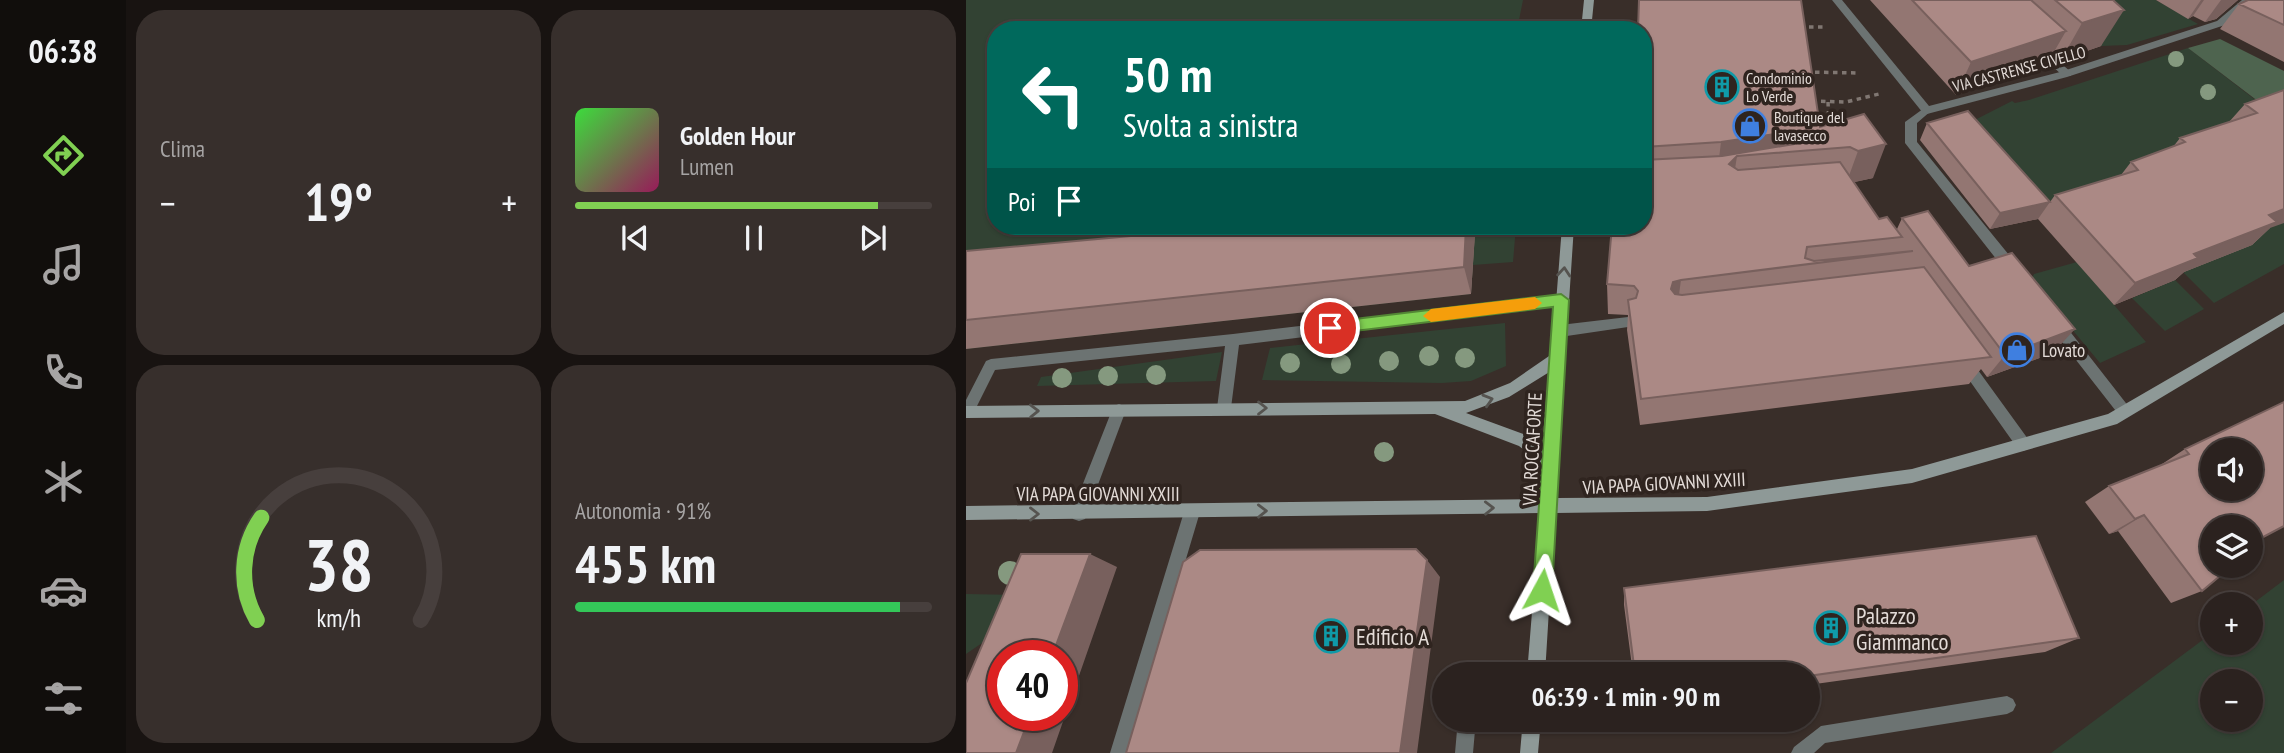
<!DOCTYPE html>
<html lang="it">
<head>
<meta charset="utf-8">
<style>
	body { margin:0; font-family:"PT Sans Narrow",sans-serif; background:#372f2c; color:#f1f3f6; height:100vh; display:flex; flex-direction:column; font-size:26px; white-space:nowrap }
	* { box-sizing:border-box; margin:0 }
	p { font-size:23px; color:#a6a4a4 }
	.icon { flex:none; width:38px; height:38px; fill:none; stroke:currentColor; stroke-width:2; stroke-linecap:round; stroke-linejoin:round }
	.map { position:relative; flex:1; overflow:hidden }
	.details { display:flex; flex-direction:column; gap:10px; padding:10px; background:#181311; width:840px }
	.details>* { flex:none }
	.banner { position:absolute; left:21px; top:21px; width:665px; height:214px; border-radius:28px; box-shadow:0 2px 5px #0004,0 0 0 2px #473f3d; background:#00695c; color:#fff; overflow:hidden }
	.buttons { position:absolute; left:1234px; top:438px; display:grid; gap:14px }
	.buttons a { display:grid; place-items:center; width:63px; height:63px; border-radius:50%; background:#2b221f; box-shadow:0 2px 5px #0004,0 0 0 2px #473f3d; font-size:35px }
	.speed { position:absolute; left:21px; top:640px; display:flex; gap:14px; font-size:35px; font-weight:700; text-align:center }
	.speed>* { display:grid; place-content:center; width:91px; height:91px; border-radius:50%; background:#2b221f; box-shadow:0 2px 5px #0004,0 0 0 2px #473f3d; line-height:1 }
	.speed .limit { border:10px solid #d22; background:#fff; color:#111 }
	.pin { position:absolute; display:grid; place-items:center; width:60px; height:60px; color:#fff; margin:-30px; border:4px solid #fff; border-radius:50%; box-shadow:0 2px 7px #0007 }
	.me { position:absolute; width:77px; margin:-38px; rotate:5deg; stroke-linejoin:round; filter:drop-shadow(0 0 5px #0008) }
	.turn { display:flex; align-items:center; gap:24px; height:147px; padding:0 21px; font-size:32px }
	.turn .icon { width:91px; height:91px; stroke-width:2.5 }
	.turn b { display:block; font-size:49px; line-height:60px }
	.then { display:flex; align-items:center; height:66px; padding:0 21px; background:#0003; gap:14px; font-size:26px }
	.big { font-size:52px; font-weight:800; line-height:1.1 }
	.details .card { flex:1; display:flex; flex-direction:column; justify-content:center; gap:10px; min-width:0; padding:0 24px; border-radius:28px; background:#372f2c }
	.details .dial { align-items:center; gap:0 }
	.dial svg { height:182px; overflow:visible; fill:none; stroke:#473f3d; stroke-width:7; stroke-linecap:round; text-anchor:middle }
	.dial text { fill:#f1f3f6; stroke:none }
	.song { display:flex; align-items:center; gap:21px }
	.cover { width:84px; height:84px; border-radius:10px; background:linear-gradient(135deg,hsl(120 70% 55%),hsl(330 70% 35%)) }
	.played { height:7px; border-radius:4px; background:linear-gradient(90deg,#80d052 85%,#473f3d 85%) }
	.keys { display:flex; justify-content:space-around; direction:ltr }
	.heat { display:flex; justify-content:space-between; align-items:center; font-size:38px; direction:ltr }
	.charge { height:10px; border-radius:5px; background:linear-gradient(90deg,#34c759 91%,#473f3d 0) }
	.details .tiles { flex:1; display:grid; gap:10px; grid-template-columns:repeat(2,1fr) }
	.trip { position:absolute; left:466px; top:662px; width:388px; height:70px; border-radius:35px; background:#2b221f; box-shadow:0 2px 5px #0004,0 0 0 2px #473f3d; font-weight:800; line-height:70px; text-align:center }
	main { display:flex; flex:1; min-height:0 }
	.dock { display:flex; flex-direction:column; width:126px; justify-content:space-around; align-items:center; background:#110e0c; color:#a6a4a4 }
	.dock .icon { width:49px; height:49px }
	.dock .on { color:#80d052 }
	.dock b { font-size:32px; color:#f1f3f6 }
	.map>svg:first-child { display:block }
	.green { fill:#324233; fill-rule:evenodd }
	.forest { fill:#4e644f }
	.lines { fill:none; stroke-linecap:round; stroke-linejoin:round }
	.path { stroke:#807772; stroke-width:3.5; stroke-dasharray:4.5 4.5; stroke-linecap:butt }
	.lane { fill:#6c7372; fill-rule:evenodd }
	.street { fill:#6c7372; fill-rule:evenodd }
	.secondary { fill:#8e9997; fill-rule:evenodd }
	.tree { fill:#85997f }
	.wall { fill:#937672 }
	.shaded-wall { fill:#78605d }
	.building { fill:#ab8985; stroke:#78605d; stroke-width:2; fill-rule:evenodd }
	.oneway { stroke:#55534f }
	.route { fill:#80d052; stroke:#538735; stroke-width:2 }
	.slow { fill:#f59e0b }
	.labels { text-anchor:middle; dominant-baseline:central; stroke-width:7; stroke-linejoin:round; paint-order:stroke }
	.far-street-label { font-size:16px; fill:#e3dbd7; stroke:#2f241f }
	.far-poi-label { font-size:16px; fill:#e3dbd7; stroke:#2f241f; text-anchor:start }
	.poi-label { font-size:19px; fill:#e3dbd7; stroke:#2f241f; text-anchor:start }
	.street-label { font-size:19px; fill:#e3dbd7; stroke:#2f241f }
	.near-poi-label { font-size:23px; fill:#e3dbd7; stroke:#2f241f; text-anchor:start }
</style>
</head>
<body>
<main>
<nav class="dock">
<b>06:38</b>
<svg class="icon on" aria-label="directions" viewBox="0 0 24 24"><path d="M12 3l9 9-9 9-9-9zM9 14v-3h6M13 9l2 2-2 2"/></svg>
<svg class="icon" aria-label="music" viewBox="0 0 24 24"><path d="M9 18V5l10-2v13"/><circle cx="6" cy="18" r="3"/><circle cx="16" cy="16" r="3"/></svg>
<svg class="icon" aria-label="phone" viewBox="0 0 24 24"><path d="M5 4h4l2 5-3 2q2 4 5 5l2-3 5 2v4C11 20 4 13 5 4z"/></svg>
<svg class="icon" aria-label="climate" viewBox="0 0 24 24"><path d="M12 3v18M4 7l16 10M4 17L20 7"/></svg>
<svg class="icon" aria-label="car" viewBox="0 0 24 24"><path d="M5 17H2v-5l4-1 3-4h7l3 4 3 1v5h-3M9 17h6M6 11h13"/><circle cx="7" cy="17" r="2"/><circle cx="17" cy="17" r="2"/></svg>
<svg class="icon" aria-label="filters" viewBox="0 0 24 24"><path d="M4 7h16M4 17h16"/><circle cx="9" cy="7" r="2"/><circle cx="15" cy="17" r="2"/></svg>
</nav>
<section class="details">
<div class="tiles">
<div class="card"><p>Clima</p>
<div class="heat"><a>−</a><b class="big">19°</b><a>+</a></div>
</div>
<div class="card">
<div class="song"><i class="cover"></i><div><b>Golden Hour</b><p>Lumen</p></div></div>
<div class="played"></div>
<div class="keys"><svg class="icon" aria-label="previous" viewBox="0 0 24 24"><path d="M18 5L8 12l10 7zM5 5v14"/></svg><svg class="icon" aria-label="pause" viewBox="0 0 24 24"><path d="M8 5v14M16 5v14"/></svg><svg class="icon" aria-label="next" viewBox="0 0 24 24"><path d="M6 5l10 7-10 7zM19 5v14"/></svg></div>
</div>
<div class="card dial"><svg viewBox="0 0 100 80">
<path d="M14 69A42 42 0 1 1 86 69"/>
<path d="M14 69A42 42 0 0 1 16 24" stroke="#80d052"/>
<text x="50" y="56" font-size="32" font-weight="700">38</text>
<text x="50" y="72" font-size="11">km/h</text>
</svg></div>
<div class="card"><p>Autonomia · 91%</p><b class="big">455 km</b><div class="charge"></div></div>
</div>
</section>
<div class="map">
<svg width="1318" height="753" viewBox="0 0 1318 753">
	<rect width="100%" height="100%" fill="#392e29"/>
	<path class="green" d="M0 0H557L551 30H30V226H550L547 262 507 265 505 294 0 349Z
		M1091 0H1190L1232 24 1161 45 1135 46Z
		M1222 48 1318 122V264L1248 303 1142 197 1072 218 993 128 1046 101 1049 103 1063 100Z
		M1111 262 1180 342 1134 363 1065 280 1068 274Z
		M1209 280 1238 309 1199 331 1166 298Z
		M539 323 540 366 505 381 476 383 296 380 304 348Z
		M256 352 250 381 71 386 75 377Z
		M1318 580V753H1085L1246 633V642H1284L1285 605ZM1246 681H1284V719H1246Z
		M0 594 53 595 38 628 0 654Z"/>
	<path class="forest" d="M1254 39 1318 71V121L1222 48Z"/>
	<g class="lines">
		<path class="path" d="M834 27H860
			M840 72 894 73
			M846 101 880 102 913 94
			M862 102 863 127"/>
		<path class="lane" d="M1071 43 1105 72V76H1097L1067 48V44Z
			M961 106 966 110 951 123V142L1052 266 1053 270 1052 274H1042L939 143V122Z
			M595 295 602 300 595 305 273 345 265 408 263 412 258 414 253 412 251 408 259 346 29 370 6 416 0 418V400L20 361 25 359 267 334Z
			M662 317 667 318 669 322 667 326 662 327 594 337 589 335 587 331 589 327 594 325Z
			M1090 319 1095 320 1163 407 1165 411 1163 415 1158 417 1153 415 1085 328 1083 324 1085 320Z
			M999 357 1004 359 1062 439 1064 444 1062 449 1057 451 1052 449 994 367 992 363 994 359Z
			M226 505 231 507 234 512 162 753H144L218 512 221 507Z
			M1041 696 1047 699 1050 705 1047 711 1041 714 859 743 848 753H825L828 747 855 726Z
			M492 719H510L507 753H489Z"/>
		<path class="street" d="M866 0H876L963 106 1094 72 1251 21 1276 0H1287L1259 25 1101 77 961 114 957 113Z
			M153 404 158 406 160 410 121 514 119 519 113 521 107 519 105 514 146 410 148 406Z"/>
		<path class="secondary" d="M618 0H628L625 30H615Z
			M596 226H608L590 498 741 497 946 469 1142 414 1318 312V324L1151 424 946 483 741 511 589 513 579 674H561L574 513 0 520V506L575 499 577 465 553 446 469 414 0 418V406L499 401 544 383 586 354ZM585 371 579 448 563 436 500 413 543 397Z
			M557 719H575L572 753H554Z"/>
	</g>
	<g class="tree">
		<circle cx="1210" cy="59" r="8"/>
		<circle cx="1242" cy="92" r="8"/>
		<circle cx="463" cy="356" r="10"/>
		<circle cx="499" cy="358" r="10"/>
		<circle cx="423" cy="361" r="10"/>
		<circle cx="324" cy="363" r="10"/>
		<circle cx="375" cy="364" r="10"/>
		<circle cx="190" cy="375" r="10"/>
		<circle cx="142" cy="376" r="10"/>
		<circle cx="96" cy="378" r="10"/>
		<circle cx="418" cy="452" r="10"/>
		<circle cx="44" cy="573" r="12"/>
	</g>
	<path class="wall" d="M673 0 854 127 898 114 907 178 888 182 913 219 931 229 936 218 1003 266 1087 353 1021 377 1015 369 1003 384 674 425 661 330 662 315 642 314 641 284 677 226Z
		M904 0H1147L1135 46 1095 60 1088 52 1081 64 990 95Z
		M1190 0H1272L1250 19 1239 22 1227 16 1222 19Z
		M1318 0V62L1254 29 1273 4 1280 1Z
		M1318 90 1304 228 1286 245 1218 272 1209 280 1148 305 1072 219 1024 229 954 140 961 123 1084 202 1089 195 1155 175 1165 162 1207 147 1214 138 1263 122 1279 104Z
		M274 226H507L509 233 505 294 0 349V251Z
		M1219 449 1284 527 1236 591 1205 603 1152 531 1143 534 1119 502 1143 486 1193 466Z
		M658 588 1113 638 1079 652 842 685V674H667L658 605Z"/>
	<path class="shaded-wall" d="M1235 0H1238L1227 16 1222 19Z
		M1255 0H1272L1250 19 1239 22Z
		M1158 10 1135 46 1095 60 1116 23Z
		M1100 31 1081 64 990 95 1005 62Z
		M823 132 818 153 771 156 766 189 751 175 755 142Z
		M920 144 907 178 880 184 892 151Z
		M1084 202 1072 219 1024 229 1034 213Z
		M1318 209V223L1304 228 1286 245 1218 272 1209 280 1148 305 1169 283 1303 215Z
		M500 226H507L509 233 505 294 498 267Z
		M715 280 711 309 705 289 707 282Z
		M1109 329 1087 353 1021 377 1039 355Z
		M1178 515 1152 531 1143 534 1169 519Z
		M124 554 151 567 86 753H50L64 716H96V656H86Z
		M461 560 474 577 451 753H434Z"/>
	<path class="building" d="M673 0H835L854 127 898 114 920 144 892 151 884 147 771 156 763 164 772 170 874 162 913 219 921 217 936 237 841 247 839 258 848 261 947 251 715 280 707 282 705 289 709 294 716 295 958 267 1025 357 675 399 662 300 670 298 672 291 668 286 641 284 646 226H677V160L756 156 828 144 832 138 823 132 755 142 678 147 677 149V30H672Z
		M946 0H1065L1100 31 1005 62Z
		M1089 0H1147L1158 10 1116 23Z
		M1282 0H1318V25L1273 4Z
		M1318 90V209L1303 215 1311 222 1228 254 1232 258 1169 283 1089 195 1172 170 1165 162 1219 142 1214 138 1291 113 1279 104Z
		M1002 111 1084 202 1034 213 961 123Z
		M962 211 1003 266 1046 253 1109 329 1039 355 936 218Z
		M274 226H500L498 267 0 320V251Z
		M1318 402V526L1284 544V527H1246V565H1267L1236 591 1178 515 1169 519 1143 486 1223 454 1219 449ZM1246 450H1284V488H1246Z
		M1070 536 1113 638 842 676V674H669L658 588Z
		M450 549 461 560 434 753H160L217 562 234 550Z
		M55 554H124L86 656H37V716H64L50 753H0V683Z"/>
	<defs><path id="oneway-chevron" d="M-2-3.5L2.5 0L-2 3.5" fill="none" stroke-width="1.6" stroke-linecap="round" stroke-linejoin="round" transform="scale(1.75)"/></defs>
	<g class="oneway">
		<use href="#oneway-chevron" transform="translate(598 272) rotate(-85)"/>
		<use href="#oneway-chevron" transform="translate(522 400) rotate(-17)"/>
		<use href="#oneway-chevron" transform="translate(296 408)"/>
		<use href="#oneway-chevron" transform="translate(68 411) rotate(-1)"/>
		<use href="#oneway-chevron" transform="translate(523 508) rotate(-1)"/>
		<use href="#oneway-chevron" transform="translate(296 511) rotate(-1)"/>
		<use href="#oneway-chevron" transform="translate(68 514)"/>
	</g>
	<path class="route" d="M595 294 603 300 586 590 583 597 576 600 570 597 567 590 587 307 364 334 356 328 364 322Z"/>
	<path class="slow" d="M569 297 576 303 569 309 465 322 457 316 465 309Z"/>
	<defs>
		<symbol id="building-ring" viewBox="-11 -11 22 22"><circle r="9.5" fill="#2f241f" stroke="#0f9aa8" stroke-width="1.5"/><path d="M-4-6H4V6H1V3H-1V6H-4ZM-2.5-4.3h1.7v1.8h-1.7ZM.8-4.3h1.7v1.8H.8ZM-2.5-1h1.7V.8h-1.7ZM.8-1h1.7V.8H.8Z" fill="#0f9aa8"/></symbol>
		<symbol id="shop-ring" viewBox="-11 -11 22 22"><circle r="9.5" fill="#2f241f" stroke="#3f7fe0" stroke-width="1.5"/><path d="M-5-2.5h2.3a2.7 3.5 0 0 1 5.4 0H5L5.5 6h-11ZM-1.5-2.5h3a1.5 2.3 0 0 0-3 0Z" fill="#3f7fe0"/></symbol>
	</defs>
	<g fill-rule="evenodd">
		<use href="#building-ring" x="737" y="68" width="38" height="38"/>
		<use href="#shop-ring" x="765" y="107" width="38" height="38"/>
		<use href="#shop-ring" x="1032" y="331" width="38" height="38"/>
		<use href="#building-ring" x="846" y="609" width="38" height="38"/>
		<use href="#building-ring" x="346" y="617" width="38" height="38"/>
	</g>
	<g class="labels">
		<g class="far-street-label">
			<text transform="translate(1053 69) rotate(-15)">VIA CASTRENSE CIVELLO</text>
		</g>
		<g class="far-poi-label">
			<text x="780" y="78">Condominio<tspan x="780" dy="18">Lo Verde</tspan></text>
			<text x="808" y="117">Boutique del<tspan x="808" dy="18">lavasecco</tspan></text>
		</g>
		<g class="poi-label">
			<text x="1076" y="350">Lovato</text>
		</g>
		<g class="street-label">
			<text transform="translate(566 449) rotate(-87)">VIA ROCCAFORTE</text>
			<text transform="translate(698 483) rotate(-3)">VIA PAPA GIOVANNI XXIII</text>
			<text x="132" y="494">VIA PAPA GIOVANNI XXIII</text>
		</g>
		<g class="near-poi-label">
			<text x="890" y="615">Palazzo<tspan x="890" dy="26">Giammanco</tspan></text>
			<text x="390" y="636">Edificio A</text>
		</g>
	</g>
</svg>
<div class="buttons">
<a><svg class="icon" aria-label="sound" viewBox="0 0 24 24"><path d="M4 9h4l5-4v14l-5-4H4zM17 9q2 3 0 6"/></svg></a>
<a><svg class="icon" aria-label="layers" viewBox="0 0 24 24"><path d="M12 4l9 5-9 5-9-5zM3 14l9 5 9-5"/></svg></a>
<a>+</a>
<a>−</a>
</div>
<div class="speed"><div class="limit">40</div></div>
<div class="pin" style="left:364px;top:328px;background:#d93025"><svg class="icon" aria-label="arrive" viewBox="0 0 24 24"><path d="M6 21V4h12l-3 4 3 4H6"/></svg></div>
<svg class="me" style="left:576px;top:590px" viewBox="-20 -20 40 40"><path d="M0-17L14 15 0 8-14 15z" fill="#80d052" stroke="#fff" stroke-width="4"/></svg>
<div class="trip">06:39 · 1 min · 90 m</div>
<div class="banner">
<div class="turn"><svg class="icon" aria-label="left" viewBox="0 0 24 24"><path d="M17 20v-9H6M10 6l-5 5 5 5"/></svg><div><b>50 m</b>Svolta a sinistra</div></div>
<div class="then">Poi<svg class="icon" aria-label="arrive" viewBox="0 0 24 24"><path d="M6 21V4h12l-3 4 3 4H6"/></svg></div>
</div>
</div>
</main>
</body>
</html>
